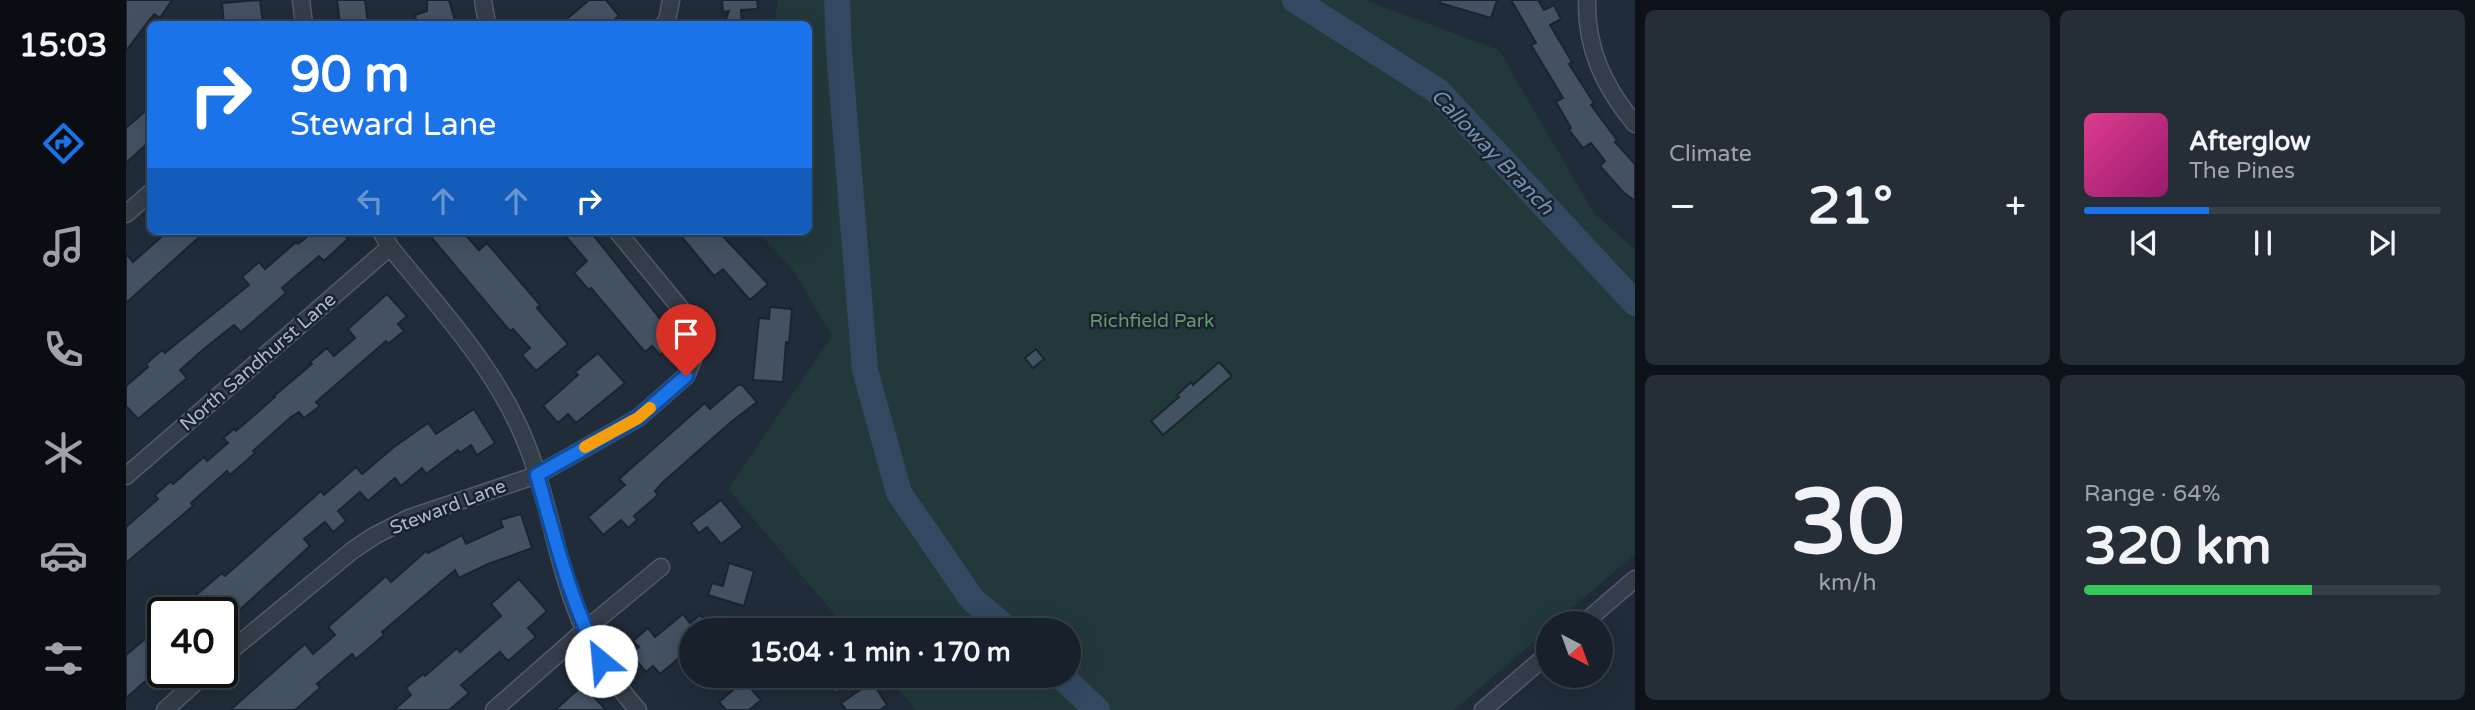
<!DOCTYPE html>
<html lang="en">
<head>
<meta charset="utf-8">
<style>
	body { margin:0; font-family:"Varela Round",sans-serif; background:#252e37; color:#f1f3f6; height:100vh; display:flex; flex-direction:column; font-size:26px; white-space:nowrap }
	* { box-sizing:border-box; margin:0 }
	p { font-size:23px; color:#9fa3a9 }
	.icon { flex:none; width:38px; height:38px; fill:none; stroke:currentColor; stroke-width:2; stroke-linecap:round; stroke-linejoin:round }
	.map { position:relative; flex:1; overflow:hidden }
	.side { display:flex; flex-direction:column; gap:10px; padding:10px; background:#0d1218; width:840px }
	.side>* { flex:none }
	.banner { position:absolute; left:21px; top:21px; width:665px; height:214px; border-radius:10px; box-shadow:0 7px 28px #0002,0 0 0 2px #363e47; background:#1a73e8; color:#fff; overflow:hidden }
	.needle { width:46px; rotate:139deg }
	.fabs { position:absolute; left:1410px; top:611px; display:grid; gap:14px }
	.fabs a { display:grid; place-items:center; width:77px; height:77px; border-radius:50%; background:#18212b; box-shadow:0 7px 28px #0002,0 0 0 2px #363e47; font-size:35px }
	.speed { position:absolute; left:21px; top:597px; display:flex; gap:14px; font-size:35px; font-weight:700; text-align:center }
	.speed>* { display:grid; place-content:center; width:91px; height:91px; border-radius:50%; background:#18212b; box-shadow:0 7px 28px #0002,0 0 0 2px #363e47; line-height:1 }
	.speed .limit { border:4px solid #111; border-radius:10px; background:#fff; color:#111 }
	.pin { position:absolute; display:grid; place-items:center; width:60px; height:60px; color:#fff; margin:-72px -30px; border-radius:50% 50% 50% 0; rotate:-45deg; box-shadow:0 0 7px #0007 }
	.pin .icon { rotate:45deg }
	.me { position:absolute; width:77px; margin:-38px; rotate:332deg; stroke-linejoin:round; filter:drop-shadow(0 0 5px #0008) }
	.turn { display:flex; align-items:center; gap:24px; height:147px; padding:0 28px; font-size:32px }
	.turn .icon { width:91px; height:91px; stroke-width:2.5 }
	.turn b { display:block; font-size:49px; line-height:60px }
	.lanes { display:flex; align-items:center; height:66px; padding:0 28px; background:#0003; justify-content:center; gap:35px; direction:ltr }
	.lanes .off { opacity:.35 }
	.big { font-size:52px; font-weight:700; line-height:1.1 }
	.side .tile { flex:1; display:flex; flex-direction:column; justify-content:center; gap:10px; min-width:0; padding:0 24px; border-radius:10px; background:#252e37 }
	.side .dial { align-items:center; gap:0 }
	.dial b { font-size:91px; line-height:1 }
	.song { display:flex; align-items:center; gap:21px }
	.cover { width:84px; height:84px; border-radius:10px; background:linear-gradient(135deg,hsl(330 70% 55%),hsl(320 70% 35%)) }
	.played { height:7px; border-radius:4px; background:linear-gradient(90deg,#1a73e8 35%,#363e47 35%) }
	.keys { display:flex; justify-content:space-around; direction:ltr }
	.heat { display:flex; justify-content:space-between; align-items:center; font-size:38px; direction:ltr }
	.charge { height:10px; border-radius:5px; background:linear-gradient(90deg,#34c759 64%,#363e47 0) }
	.side .tiles { flex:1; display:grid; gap:10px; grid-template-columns:repeat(2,1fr) }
	.trip { position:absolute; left:553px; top:618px; width:402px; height:70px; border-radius:35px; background:#18212b; box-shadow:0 7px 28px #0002,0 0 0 2px #363e47; font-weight:700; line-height:70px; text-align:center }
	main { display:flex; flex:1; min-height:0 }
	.dock { display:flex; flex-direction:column; width:126px; justify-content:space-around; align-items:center; background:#0a0d11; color:#9fa3a9 }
	.dock .icon { width:49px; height:49px }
	.dock .selected { color:#1a73e8 }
	.dock b { font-size:32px; color:#f1f3f6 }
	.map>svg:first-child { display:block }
	.green { fill:#22383a }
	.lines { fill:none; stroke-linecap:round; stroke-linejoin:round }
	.river { stroke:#334861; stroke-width:26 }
	.building { fill:#435161; stroke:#1b2430; stroke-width:2 }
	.minor-casing { stroke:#515b67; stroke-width:19 }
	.minor { stroke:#343d49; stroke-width:16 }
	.route-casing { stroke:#114b97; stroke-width:18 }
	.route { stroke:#1a73e8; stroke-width:12 }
	.slow { stroke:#f59e0b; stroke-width:12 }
	.labels { text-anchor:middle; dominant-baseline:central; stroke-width:5; stroke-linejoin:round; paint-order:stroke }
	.park-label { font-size:19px; fill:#65976f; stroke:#19222e }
	.street-label { font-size:19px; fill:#aeb8c6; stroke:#19222e }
	.water-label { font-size:21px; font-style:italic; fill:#7590af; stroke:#19222e }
</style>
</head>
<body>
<main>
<nav class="dock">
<b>15:03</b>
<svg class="icon selected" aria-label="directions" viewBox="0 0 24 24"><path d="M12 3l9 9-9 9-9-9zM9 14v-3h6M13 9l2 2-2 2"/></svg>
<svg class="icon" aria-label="music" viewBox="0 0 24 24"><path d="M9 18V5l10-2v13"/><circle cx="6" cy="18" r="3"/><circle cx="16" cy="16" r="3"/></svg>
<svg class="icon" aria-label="phone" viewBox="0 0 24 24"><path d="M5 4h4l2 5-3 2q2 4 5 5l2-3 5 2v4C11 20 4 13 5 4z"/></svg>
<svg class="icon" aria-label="climate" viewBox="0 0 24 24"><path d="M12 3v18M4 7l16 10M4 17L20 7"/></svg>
<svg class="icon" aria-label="car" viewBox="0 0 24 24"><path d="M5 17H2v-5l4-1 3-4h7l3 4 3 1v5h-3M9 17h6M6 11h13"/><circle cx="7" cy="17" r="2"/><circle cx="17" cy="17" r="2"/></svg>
<svg class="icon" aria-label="filters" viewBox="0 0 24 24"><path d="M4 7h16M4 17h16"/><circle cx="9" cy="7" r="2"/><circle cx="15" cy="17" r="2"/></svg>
</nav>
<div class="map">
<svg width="1509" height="710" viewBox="0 0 1509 710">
	<rect width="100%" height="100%" fill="#202c39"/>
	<path class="green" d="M652 0H1239L1373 50 1468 213 1509 250V554L1429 623H1423V629L1328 710H790L760 676H943V630H722L602 489 706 336 667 270 631 231H682V24H648Z"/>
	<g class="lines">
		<path class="river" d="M711 0 713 50 739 370 773 493 846 599 882 630
			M1169 0 1313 92 1509 303
			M935 676 971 710"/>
	</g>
	<path class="building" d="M0 0H46L34 18 28 14 0 51Z
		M134 0 137 24H98L96 3Z
		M211 0H239L242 24H214Z
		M301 0H323L330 24H291L289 15 301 11Z
		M463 0H480L493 16 483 24H435Z
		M596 0H631L632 9 615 10 616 24H598L603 11 597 12Z
		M1315 0H1371L1365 18 1314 3Z
		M1385 0H1412L1418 10 1428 5 1435 19 1424 25 1446 62 1443 64 1468 103 1465 105 1491 140 1489 142 1509 164V201L1497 192 1474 166 1479 161 1465 143 1457 148 1443 130 1445 128 1430 102 1437 98 1405 45 1410 43Z
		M24 107V141L0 163V128Z
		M42 231H80L0 303V254L7 262Z
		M188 231H215L222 239 198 261 193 256 156 288 160 293 115 332 108 325 79 348 54 370 61 378 12 419 0 406V386L22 367 20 364 36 350 39 353 123 285 116 277 133 262 139 269 170 242 172 244Z
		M312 231H336L353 250 361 243 414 305 411 308 442 344 410 371 396 355 404 348 387 329 384 331 305 237Z
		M435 231H464L551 340 534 355 526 346 519 352 465 288 463 290 448 273 461 261Z
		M551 231H592L642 284 624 300 597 269 588 276Z
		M261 294 281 316 272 324 278 331 262 344 260 341 190 402 194 406 178 418 173 412 165 417 127 451 129 453 104 475 101 471 65 503 67 506 0 563V527L32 499 29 495 45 481 47 484 78 457 81 461 102 443 97 438 108 429 110 431 149 397 148 396 186 364 184 362 201 348 208 356 229 338 222 329Z
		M644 307 666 309 663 343 660 342 657 382 627 380 633 318 643 319Z
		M910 349 918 359 907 368 899 358Z
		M472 353 499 383 450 423 442 414 432 423 417 406 452 375 449 372Z
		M1093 362 1106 376 1037 435 1025 421 1053 397 1051 395 1065 382 1067 385Z
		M612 385H616L631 402 605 422 536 483 529 491 532 495 508 516 511 520 502 528 495 520 477 535 462 517 499 485 493 479 579 403 584 409Z
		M348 409 369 443 351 455 345 445 334 453 332 450 300 474 296 468 275 486 269 478 242 501 234 492 212 511 220 521 207 532 199 522 178 539 184 546 108 615 102 609 98 612H50L96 573 99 576 195 491 198 495 230 467 236 474 268 447 302 423 310 434Z
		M595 500 617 527 595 544 581 527 573 533 565 523Z
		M395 514 406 548 362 564 333 578 329 570 256 632 258 635 230 659 226 654 191 684 194 688 169 710H104L179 644 187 654 209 635 202 627 260 576 265 582 300 551 302 553 336 535 340 544 377 527 374 520Z
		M603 563 628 571 618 606 582 595 586 583 597 586Z
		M393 579 421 611 402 628 410 637 382 661 374 652 335 685 343 693 323 710H268L285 695 280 688 297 674 299 676 331 648 334 652 375 616 365 604Z
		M557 614 564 623 574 615 586 630H565V648L534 674 527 666 520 672 505 654 513 647 507 641 522 628 529 637Z
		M37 624V666L0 698V655Z
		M686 676H724L711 693Z
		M618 681 635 700 623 710H600L593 702Z
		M746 682 761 705 754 710H720L715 703Z
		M457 685 480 710H429Z"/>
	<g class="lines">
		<defs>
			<path id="minor" d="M175 0 178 24
				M357 0 361 24
				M1461 0C1460 49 1478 87 1509 124
				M538 24 541 21 545 0
				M0 214 24 193
				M255 231 264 247C315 310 373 371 402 448 425 507 432 573 459 631 472 660 491 686 512 710
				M0 476 264 247
				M1458 623 1509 579
				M96 658 227 550 248 536 283 518 411 475 512 418 560 376 572 347 569 326 491 231
				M39 710 81 672
				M368 710 459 630 535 567
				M1357 710 1423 653"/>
		</defs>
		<use href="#minor" class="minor-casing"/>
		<use href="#minor" class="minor"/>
	</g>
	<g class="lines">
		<defs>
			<path id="route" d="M475 661C444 602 429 538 411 475L512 418 560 376"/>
		</defs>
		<use href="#route" class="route-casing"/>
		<use href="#route" class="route"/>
		<path class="slow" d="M459 447 512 418 524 408"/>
	</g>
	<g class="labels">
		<g class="park-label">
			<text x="1026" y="321">Richfield Park</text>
		</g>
		<g class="street-label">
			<text transform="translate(132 362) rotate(-41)">North Sandhurst Lane</text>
			<text transform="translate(322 507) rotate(-21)">Steward Lane</text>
		</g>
		<g class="water-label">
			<text transform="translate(1366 152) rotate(46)">Calloway Branch</text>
		</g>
	</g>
</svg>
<div class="fabs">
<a><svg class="needle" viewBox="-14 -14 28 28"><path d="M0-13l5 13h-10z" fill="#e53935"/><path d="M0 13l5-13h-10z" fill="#9fa3a9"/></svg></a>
</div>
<div class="speed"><div class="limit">40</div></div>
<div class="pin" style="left:560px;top:376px;background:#d93025"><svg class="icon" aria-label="arrive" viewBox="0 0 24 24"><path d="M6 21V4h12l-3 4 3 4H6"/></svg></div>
<svg class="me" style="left:475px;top:661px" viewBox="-20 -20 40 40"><circle r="19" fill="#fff"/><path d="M0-13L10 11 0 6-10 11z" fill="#1a73e8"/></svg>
<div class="trip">15:04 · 1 min · 170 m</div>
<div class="banner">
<div class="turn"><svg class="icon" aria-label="right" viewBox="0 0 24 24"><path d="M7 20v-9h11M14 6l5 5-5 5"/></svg><div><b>90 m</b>Steward Lane</div></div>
<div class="lanes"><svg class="icon off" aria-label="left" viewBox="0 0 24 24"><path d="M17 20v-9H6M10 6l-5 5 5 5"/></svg><svg class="icon off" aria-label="ahead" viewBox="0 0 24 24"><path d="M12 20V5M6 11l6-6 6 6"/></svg><svg class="icon off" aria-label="ahead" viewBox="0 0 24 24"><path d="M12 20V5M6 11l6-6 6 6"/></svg><svg class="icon" aria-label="right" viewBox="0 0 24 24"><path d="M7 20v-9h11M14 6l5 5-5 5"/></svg></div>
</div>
</div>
<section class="side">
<div class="tiles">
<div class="tile"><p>Climate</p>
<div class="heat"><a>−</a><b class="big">21°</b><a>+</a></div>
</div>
<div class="tile">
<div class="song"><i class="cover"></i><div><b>Afterglow</b><p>The Pines</p></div></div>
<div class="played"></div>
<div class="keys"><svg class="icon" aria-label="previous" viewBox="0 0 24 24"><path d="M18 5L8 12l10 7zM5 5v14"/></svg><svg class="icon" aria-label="pause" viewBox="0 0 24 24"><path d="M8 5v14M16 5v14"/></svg><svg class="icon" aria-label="next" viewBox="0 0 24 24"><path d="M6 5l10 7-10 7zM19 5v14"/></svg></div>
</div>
<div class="tile dial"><b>30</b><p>km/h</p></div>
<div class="tile"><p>Range · 64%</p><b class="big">320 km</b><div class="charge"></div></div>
</div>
</section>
</main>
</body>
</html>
